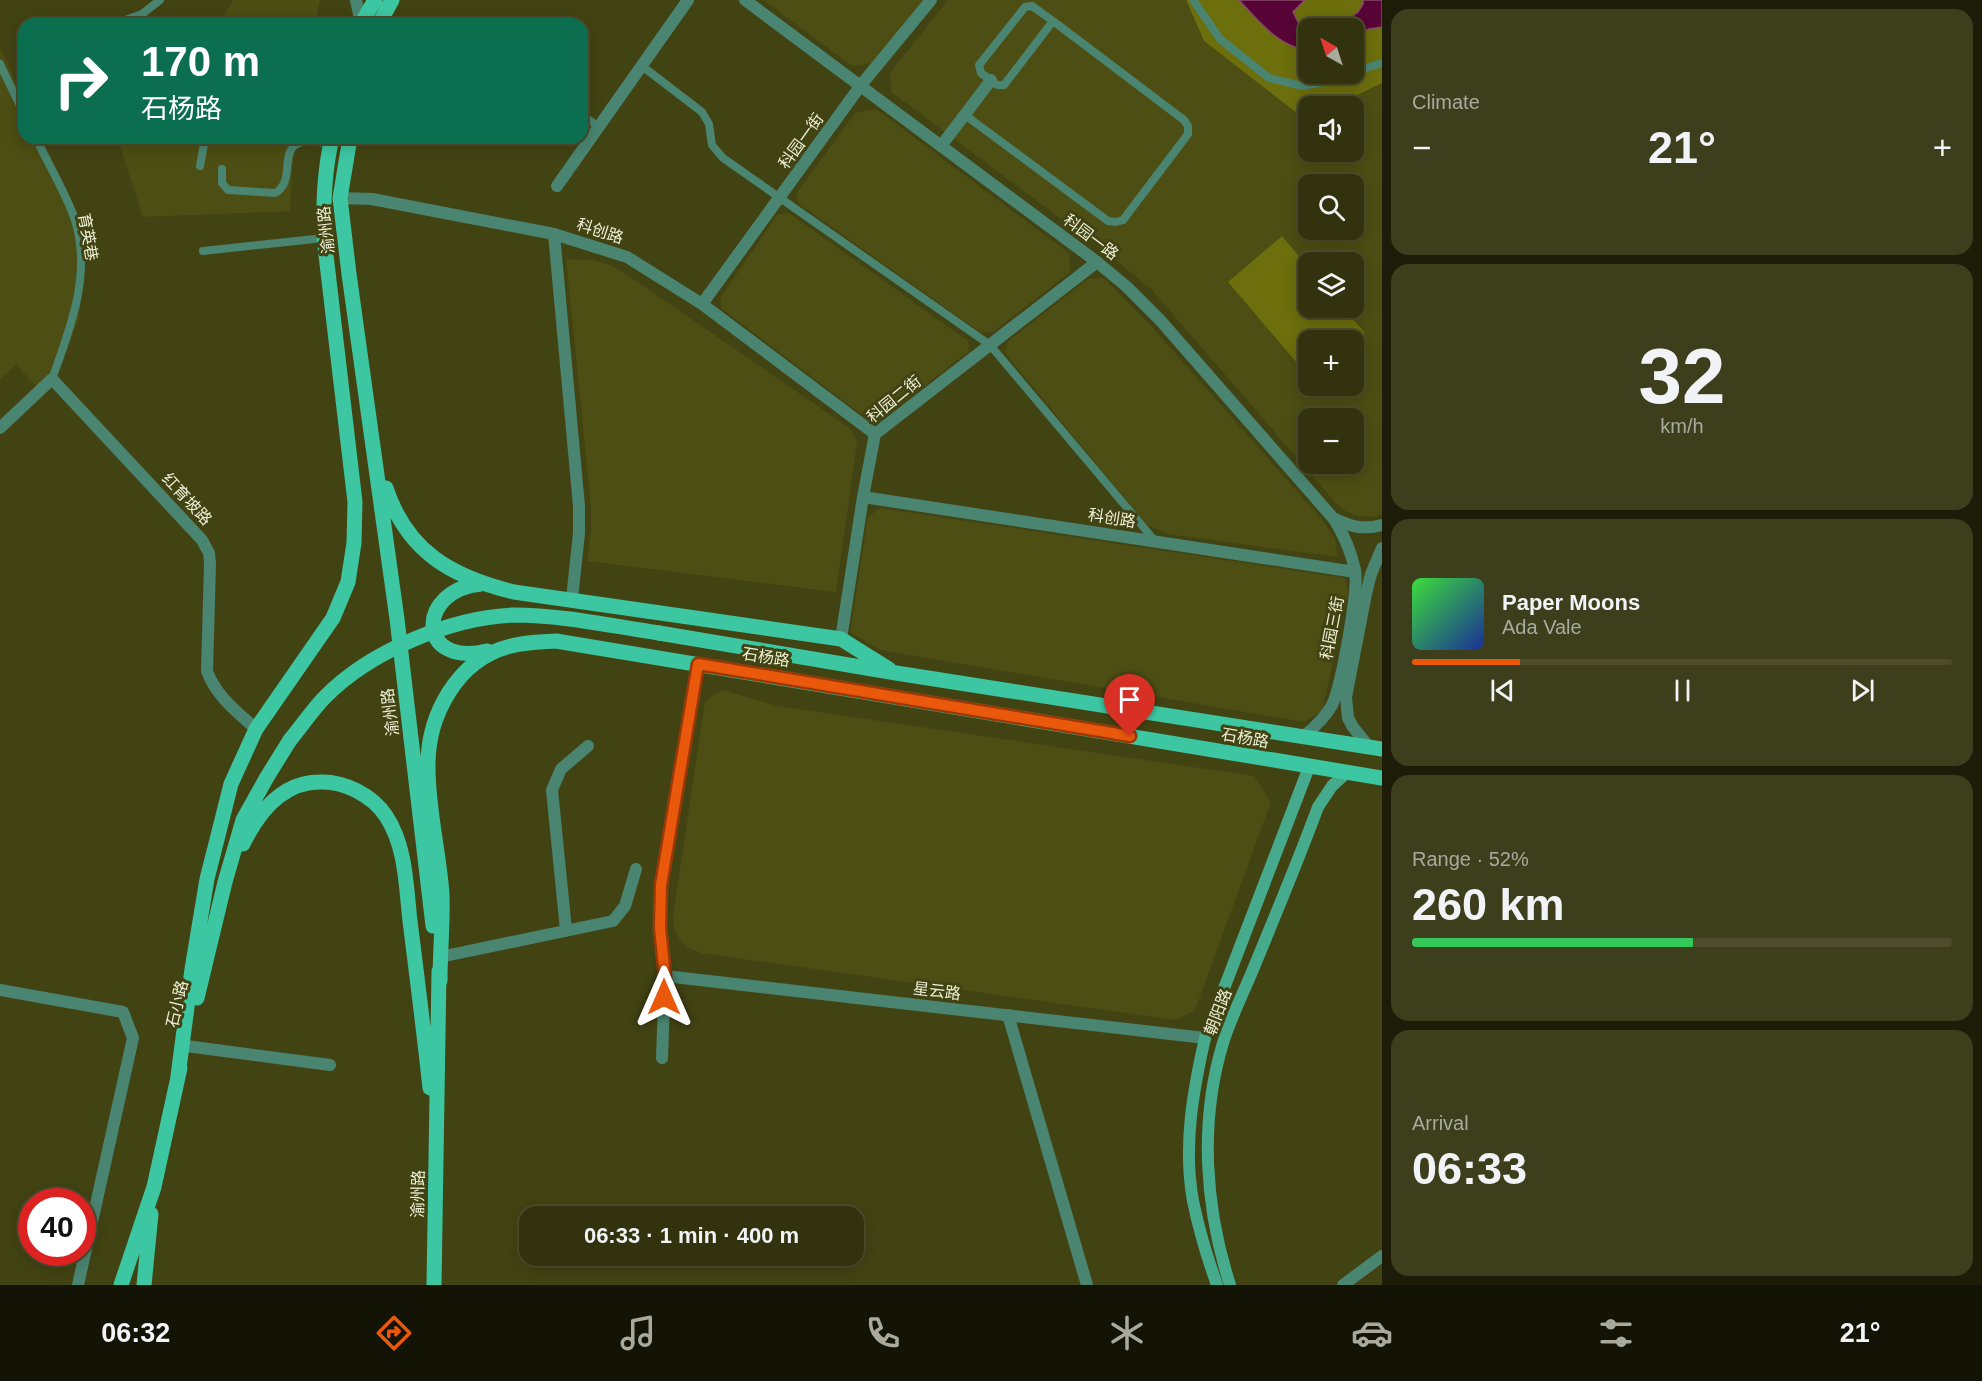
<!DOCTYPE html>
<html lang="en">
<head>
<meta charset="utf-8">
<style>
	body { margin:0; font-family:Helvetica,"Noto Sans SC",sans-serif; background:#3d3e1c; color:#f1f3f6; height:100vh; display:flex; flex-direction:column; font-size:22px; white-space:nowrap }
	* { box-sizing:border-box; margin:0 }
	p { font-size:20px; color:#a8aa9e }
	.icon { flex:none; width:33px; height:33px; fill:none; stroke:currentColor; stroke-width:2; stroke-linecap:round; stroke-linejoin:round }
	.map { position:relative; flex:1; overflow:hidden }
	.sheet { display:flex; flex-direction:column; gap:9px; padding:9px; background:#1c1c08; width:600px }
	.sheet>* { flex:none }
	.banner { position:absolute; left:18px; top:18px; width:570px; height:126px; border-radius:18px; box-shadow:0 3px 15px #0003,0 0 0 2px #4d4d2e; background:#0b6e4f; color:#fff; overflow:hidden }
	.needle { width:39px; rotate:321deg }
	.tools { position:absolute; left:1298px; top:18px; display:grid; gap:12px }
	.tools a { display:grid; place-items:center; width:66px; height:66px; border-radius:12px; background:#32320e; box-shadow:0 3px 15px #0003,0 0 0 2px #4d4d2e; font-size:30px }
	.speed { position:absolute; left:18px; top:1188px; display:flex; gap:12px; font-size:30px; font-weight:700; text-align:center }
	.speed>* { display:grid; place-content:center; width:78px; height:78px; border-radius:50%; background:#32320e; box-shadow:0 3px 15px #0003,0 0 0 2px #4d4d2e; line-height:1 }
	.speed .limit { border:9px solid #d22; background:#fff; color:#111 }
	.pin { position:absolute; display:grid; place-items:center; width:51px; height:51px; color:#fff; margin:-62px -26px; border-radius:50% 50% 50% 0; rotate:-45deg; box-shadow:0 0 6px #0007 }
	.pin .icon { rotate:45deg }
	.me { position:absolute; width:66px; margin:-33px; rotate:0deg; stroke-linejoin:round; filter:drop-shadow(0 0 4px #0008) }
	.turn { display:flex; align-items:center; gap:21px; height:126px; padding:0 24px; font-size:27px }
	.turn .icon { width:78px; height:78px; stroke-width:2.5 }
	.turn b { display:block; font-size:42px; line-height:51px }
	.big { font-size:45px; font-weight:800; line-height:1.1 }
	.sheet .card { flex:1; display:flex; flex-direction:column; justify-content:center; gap:9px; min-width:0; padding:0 21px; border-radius:18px; background:#3d3e1c }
	.sheet .dial { align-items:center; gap:0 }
	.dial b { font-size:78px; line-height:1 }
	.song { display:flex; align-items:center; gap:18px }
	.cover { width:72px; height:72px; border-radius:9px; background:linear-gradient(135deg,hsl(120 70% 55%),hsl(230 70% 35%)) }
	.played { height:6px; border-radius:3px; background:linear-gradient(90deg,#ea580c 20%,#4d4d2e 20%) }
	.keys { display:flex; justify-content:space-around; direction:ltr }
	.heat { display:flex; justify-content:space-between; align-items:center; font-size:33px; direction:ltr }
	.charge { height:9px; border-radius:4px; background:linear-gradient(90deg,#34c759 52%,#4d4d2e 0) }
	.trip { position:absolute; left:519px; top:1206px; width:345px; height:60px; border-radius:18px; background:#32320e; box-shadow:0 3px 15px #0003,0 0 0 2px #4d4d2e; font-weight:800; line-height:60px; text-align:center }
	.dock { display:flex; height:96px; justify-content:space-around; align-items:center; background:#141406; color:#a8aa9e }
	.dock .icon { width:42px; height:42px }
	.dock .active { color:#ea580c }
	.dock b { font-size:27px; color:#f1f3f6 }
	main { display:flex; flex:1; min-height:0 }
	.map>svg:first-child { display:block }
	.built { fill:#4c4e13; fill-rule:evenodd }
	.green { fill:#6d6e0c; fill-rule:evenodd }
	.water { fill:#580437; stroke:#854b67; stroke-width:1.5 }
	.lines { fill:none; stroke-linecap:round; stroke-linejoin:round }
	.service { stroke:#4a8572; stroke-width:8 }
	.pedestrian { stroke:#4a8572; stroke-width:12 }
	.minor { stroke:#4a8572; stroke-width:12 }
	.tertiary { stroke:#4a8572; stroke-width:12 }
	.secondary { stroke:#46aa8d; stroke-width:12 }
	.primary { stroke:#3cc7a2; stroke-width:15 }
	.primary-bridge { stroke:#3cc7a2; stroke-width:15 }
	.route-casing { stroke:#983908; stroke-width:15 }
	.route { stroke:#ea580c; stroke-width:10 }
	.labels { text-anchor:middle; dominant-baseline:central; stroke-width:6; stroke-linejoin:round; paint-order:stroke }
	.street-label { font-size:16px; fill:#eef0d6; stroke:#424313 }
</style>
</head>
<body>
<main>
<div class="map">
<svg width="1382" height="1285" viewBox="0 0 1382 1285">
	<rect width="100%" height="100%" fill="#424313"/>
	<path class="built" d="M233 0H320L315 24H220Z
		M763 0H925L874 63 852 66Z
		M948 0H1186L1204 41 1308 121V152H1353V106H1335L1382 83V514L1372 517 1358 516 1345 511 1334 501 1152 290 1107 253 891 92 890 73ZM1308 184H1353V230H1308ZM1308 262H1353V308H1308ZM1308 340H1353V386H1308ZM1308 418H1353V464H1308Z
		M0 47 24 99V138H42L78 216 86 258 79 318 61 366 38 388 16 365 0 379Z
		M876 109 1069 253 1070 272 993 332H980L799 204 796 194 855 113Z
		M117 138H297L292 170 290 211 143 217Z
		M789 213 968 341 969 351 882 419 869 420 722 309 720 298 777 215Z
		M566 259 594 260 612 266 626 274 851 429 857 443 836 592 587 561 591 531V506Z
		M1104 278 1152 327 1324 522 1335 539 1337 557 1168 534 1146 524 1005 353 1007 342 1088 279Z
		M880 508 1345 578 1348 593 1322 711 1305 722 880 650 850 632 868 517Z
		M722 690 778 706 1254 776 1271 802 1195 1010 1176 1020 701 953 689 948 679 938 674 928 673 916 705 701Z"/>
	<path class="green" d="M1186 0H1382V83L1335 106H1308L1307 121 1204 41ZM1308 28H1353V74H1308Z
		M1282 236 1308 267V308H1343L1365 333 1353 343V340H1308V376L1228 282Z"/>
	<path class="water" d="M1239 0H1305L1293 12 1299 24 1308 31V50C1279 47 1258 21 1239 0Z
		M1363 0H1382V27L1369 29 1353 35V28H1322L1334 21 1343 23 1358 12 1363 4Z"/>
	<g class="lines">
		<path class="service" d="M1193 0 1220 39 1269 78 1302 86 1324 82 1348 74
			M142 14 145 24
			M117 23 142 14 160 0
			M0 64 24 114
			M642 66 702 112 709 124 712 145 723 158 990 345 1155 541
			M1353 72 1382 63
			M582 115 599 127
			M965 115 1108 221 1116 222 1123 220 1188 134V126L1184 120 1053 21 1032 6 1025 7 979 65 981 73 997 85H1004L1053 21
			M36 138C48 164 64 190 74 217 93 272 70 329 52 379
			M200 166 205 138
			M222 169V183L228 190 275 193C297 181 277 148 302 142 310 139 322 143 330 144
			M203 251 324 238"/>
		<path class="pedestrian" d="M340 198 372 199 554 234"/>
		<path class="minor" d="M941 146 991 80
			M557 186 688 0
			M702 304 861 85 931 0
			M0 428 52 379 202 540 209 553 210 564 207 671C216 696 236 711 256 729
			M863 497 1355 572
			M572 599 579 533V506L554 234 627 257 702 304 875 434
			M841 639 863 497 875 434 1097 262
			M566 930 552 790 561 769 588 746
			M440 957 613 921 625 906 636 869
			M0 990 123 1012 133 1038 78 1285
			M1008 1015 1087 1285
			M186 1046 330 1065
			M1343 1285 1382 1256"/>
		<path class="tertiary" d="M356 0 361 24
			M745 0 1097 262 1127 287 1160 320 1333 518C1352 527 1361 530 1382 525
			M1304 736C1315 727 1325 718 1332 705 1341 687 1359 590 1355 570 1351 551 1344 535 1334 519
			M1369 747 1353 727 1348 718 1346 697 1366 594 1371 574 1382 548
			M665 976 1205 1038
			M662 1058 665 976 660 928 661 885 698 664"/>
		<path class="secondary" d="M1217 1285C1207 1257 1199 1230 1193 1201 1183 1146 1193 1091 1205 1038L1309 767
			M1230 1285C1205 1207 1199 1122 1223 1043 1231 1017 1244 992 1254 967 1276 914 1298 861 1318 807L1332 786 1347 772"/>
		<path class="primary" d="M361 24 375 0
			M379 24 392 0
			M350 138 340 198 349 274 397 619 433 926
			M386 488C407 552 452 577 514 592L841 639 889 669
			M481 584C416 590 416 668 487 651
			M659 633 896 673 1382 749
			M243 844C258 813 282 782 320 782 344 781 372 795 386 816 406 846 406 886 410 921 417 977 424 1032 430 1088
			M440 981C440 952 443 923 442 894 439 852 428 810 428 768 427 716 457 659 511 646 526 642 541 642 556 641L1382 778
			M197 998 225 882 243 820 267 777 290 740
			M178 1076 192 969 207 879 231 784 256 729 333 618 348 582 354 543 355 502 324 238C323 204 324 171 332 138
			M121 1285 154 1187 180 1068
			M144 1285 151 1214
			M434 1285 439 971"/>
		<path class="primary-bridge" d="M290 740C302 726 312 710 325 697 369 652 451 617 514 615 562 615 611 626 659 633"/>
	</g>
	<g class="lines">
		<defs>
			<path id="route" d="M664 997 665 976 660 928 661 885 698 664 1130 736"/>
		</defs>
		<use href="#route" class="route-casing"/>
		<use href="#route" class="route"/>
	</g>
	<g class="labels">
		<g class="street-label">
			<text transform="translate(801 141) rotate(-54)">科园一街</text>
			<text transform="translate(326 230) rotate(-96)">渝州路</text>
			<text transform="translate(600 231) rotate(18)">科创路</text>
			<text transform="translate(88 237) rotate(80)">育英巷</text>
			<text transform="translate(1091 237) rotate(37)">科园一路</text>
			<text transform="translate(894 399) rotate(-39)">科园二街</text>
			<text transform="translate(187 499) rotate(47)">红育坡路</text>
			<text transform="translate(1112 518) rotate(9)">科创路</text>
			<text transform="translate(1332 628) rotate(-79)">科园三街</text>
			<text transform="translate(766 657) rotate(9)">石杨路</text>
			<text transform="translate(390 712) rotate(-97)">渝州路</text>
			<text transform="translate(1245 738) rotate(10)">石杨路</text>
			<text transform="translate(937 991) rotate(7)">星云路</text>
			<text transform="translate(177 1004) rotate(-77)">石小路</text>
			<text transform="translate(1218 1012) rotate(-69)">朝阳路</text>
			<text transform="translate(418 1194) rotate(-89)">渝州路</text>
		</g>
	</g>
</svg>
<div class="tools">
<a><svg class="needle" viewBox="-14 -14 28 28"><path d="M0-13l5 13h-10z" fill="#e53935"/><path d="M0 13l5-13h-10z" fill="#a8aa9e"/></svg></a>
<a><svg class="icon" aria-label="sound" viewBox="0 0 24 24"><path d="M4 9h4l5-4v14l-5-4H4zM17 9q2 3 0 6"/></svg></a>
<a><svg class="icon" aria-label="search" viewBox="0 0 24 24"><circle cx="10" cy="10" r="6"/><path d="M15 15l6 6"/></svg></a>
<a><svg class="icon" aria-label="layers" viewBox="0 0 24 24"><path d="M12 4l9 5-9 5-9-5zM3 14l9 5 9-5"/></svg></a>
<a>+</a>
<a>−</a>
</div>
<div class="speed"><div class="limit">40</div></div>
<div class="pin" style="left:1130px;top:736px;background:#d93025"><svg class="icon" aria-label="arrive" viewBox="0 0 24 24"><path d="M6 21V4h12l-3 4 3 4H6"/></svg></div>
<svg class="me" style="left:664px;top:997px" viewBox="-20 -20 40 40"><path d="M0-17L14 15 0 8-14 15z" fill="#ea580c" stroke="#fff" stroke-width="4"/></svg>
<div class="trip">06:33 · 1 min · 400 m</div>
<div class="banner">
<div class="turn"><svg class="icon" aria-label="right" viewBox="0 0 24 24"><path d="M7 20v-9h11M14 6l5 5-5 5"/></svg><div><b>170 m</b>石杨路</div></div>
</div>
</div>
<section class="sheet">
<div class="card"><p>Climate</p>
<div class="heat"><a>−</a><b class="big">21°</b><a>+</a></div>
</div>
<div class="card dial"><b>32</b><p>km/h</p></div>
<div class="card">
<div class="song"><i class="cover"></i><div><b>Paper Moons</b><p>Ada Vale</p></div></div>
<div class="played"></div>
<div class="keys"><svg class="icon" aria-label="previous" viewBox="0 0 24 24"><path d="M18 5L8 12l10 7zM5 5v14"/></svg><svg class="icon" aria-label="pause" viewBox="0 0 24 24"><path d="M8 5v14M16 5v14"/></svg><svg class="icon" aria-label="next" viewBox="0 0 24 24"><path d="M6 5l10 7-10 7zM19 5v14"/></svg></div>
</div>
<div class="card"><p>Range · 52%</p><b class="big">260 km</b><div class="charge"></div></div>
<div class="card"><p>Arrival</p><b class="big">06:33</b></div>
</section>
</main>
<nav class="dock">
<b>06:32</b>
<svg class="icon active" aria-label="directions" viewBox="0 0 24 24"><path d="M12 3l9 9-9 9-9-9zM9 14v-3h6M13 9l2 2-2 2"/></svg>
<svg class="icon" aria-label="music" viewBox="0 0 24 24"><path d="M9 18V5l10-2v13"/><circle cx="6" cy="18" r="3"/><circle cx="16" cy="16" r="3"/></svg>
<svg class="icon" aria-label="phone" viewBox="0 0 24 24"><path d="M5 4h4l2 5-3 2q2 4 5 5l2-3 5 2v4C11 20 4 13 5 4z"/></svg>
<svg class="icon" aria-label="climate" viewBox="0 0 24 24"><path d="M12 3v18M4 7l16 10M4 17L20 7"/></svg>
<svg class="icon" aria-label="car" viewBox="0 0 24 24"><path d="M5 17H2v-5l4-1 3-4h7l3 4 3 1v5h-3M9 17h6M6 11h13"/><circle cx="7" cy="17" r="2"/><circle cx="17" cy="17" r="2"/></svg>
<svg class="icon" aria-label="filters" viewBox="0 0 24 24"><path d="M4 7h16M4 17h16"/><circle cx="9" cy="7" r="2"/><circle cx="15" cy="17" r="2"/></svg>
<b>21°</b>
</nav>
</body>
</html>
